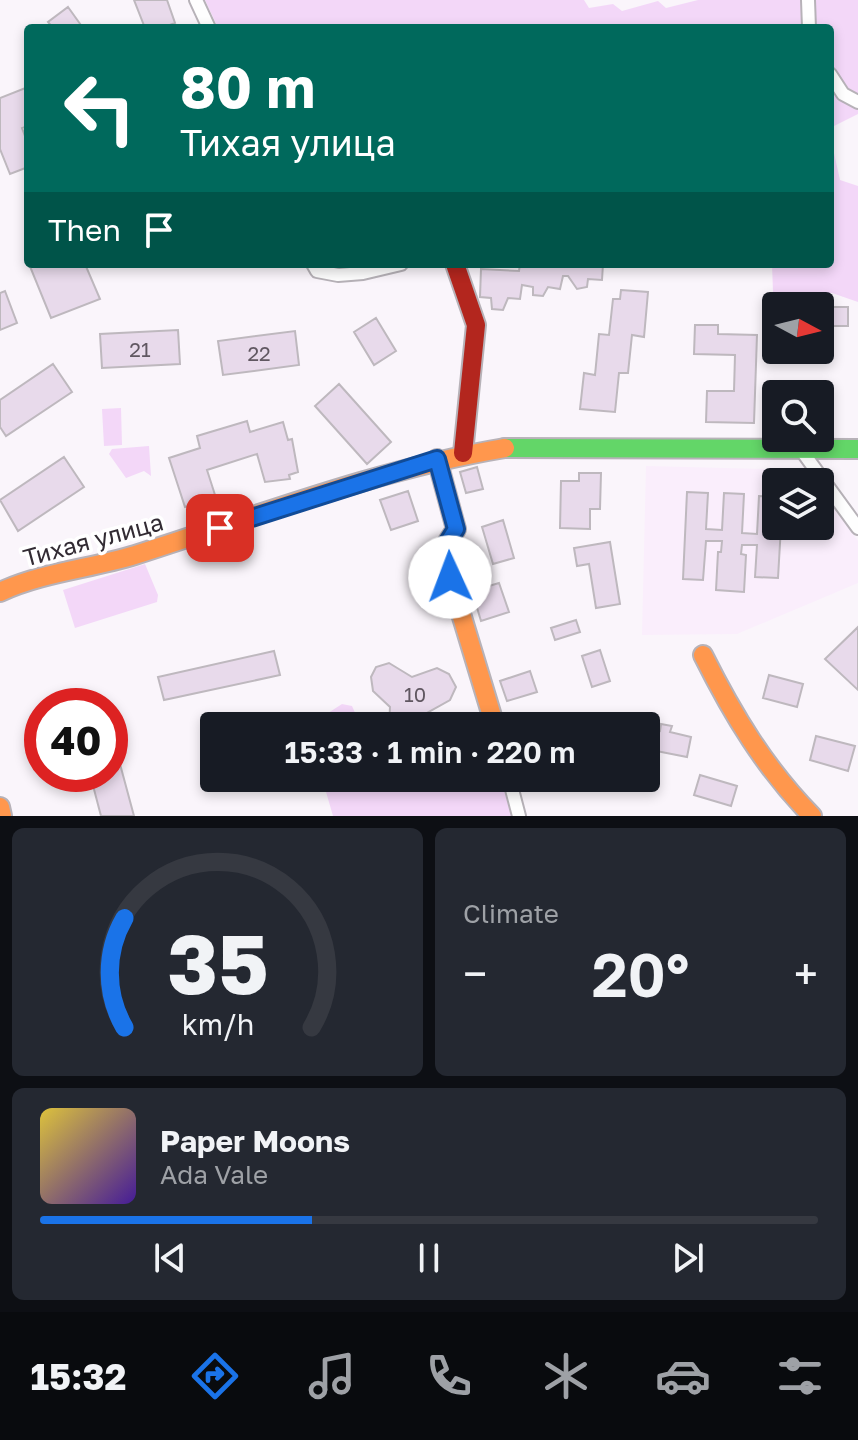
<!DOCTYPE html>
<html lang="en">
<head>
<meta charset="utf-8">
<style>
	body { margin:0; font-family:"Golos Text",sans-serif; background:#242831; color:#f1f3f6; height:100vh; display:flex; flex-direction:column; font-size:30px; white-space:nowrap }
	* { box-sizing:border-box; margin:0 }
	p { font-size:26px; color:#9ea1a6 }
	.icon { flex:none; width:44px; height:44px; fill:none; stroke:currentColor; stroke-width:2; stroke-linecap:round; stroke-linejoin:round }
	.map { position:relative; height:816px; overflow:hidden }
	.side { display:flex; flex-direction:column; gap:12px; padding:12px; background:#0d0f14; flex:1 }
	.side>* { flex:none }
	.hud { position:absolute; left:24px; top:24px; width:810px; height:244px; border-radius:8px; box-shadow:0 4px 12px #0003; background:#00695c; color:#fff; overflow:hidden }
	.needle { width:52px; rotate:97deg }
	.buttons { position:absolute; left:762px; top:292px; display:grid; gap:16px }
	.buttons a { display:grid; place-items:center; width:72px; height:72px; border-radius:8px; background:#171b24; box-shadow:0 4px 12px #0003; font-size:40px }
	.speed { position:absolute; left:24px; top:688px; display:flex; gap:16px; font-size:40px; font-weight:700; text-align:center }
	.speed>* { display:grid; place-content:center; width:104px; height:104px; border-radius:50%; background:#171b24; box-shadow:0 4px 12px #0003; line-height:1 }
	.speed .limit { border:12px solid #d22; background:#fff; color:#111 }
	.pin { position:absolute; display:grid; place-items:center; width:68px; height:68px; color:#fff; margin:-34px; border-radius:16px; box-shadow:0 4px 12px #0006 }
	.me { position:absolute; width:88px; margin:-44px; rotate:358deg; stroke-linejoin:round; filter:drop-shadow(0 0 6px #0008) }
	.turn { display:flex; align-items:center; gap:28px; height:168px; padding:0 24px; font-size:36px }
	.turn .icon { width:104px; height:104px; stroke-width:2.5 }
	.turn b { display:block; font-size:56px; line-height:68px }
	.then { display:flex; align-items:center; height:76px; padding:0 24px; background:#0003; gap:16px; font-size:30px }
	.big { font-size:60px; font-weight:600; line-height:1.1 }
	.side .card { flex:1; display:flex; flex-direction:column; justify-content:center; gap:12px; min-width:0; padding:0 28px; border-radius:12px; background:#242831 }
	.side .dial { align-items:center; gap:0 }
	.dial svg { height:208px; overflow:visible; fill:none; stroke:#363941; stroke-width:7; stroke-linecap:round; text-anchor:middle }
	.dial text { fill:#f1f3f6; stroke:none }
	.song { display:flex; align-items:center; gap:24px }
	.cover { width:96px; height:96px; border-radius:12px; background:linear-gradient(135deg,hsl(50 70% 55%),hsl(260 70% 35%)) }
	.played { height:8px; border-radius:4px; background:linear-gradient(90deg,#1a73e8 35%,#363941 35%) }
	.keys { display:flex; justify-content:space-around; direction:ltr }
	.heat { display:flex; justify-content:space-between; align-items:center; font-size:44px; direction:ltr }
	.side .tiles { flex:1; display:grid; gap:12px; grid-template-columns:1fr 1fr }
	.card:last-child { grid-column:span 2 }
	.trip { position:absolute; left:200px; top:712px; width:460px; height:80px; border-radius:8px; background:#171b24; box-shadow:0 4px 12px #0003; font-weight:600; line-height:80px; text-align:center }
	.dock { display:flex; height:128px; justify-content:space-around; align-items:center; background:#090b0e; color:#9ea1a6 }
	.dock .icon { width:56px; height:56px }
	.dock .current { color:#1a73e8 }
	.dock b { font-size:36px; color:#f1f3f6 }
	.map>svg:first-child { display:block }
	.built { fill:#faeefc }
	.green { fill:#f3d7f8 }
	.building { fill:#e8daeb; stroke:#beb8be; stroke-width:2 }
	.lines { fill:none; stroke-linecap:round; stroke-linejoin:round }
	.street-casing { stroke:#b7b2b8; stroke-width:16 }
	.fast-casing { stroke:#b7b2b8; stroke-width:22 }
	.slow-casing { stroke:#b7b2b8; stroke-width:22 }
	.jam-casing { stroke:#b7b2b8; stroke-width:22 }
	.street { stroke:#fefefe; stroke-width:12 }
	.fast { stroke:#63d668; stroke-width:18 }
	.slow { stroke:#ff974d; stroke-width:18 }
	.jam { stroke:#b3261e; stroke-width:18 }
	.route-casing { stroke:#114b97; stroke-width:20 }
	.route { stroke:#1a73e8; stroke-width:14 }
	.labels { text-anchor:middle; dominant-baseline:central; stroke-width:7; stroke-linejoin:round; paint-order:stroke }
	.number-label { font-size:20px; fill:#605761 }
	.street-label { font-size:24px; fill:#322b33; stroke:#fff }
</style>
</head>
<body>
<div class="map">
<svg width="858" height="816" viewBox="0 0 858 816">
	<rect width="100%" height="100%" fill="#faf5fb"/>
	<path class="built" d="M646 466 806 470 815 482H776V526H820V489L858 541V583L737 634 642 635Z"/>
	<path class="green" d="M205 0H584L589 8 613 4 622 11 658 1 666 8 698 0H858V114L830 128V28H218Z
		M830 135 840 180 858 186V302L832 293H802L798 306H776L774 320 772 264H830Z
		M121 408 122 445 104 446 102 409Z
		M149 446 151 476 144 471 126 478 109 454 112 449Z
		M145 564 158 595 157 602 75 628 63 590Z
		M342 704 352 706 361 726H308Z
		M322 778H500L512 816H333Z"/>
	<path class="building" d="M134 0H167L175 23 162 28H145Z
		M68 7 83 28H53L48 22Z
		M28 87V126L22 128 28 144V167L10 174 0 149V98Z
		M29 264H85L100 299 51 318Z
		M520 264H603L602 280 588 279 587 287 577 289 568 276H563L560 289 548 287 543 296 533 295V287L522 285 520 299 508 298 503 310 492 309 491 298 480 297 481 269 519 271Z
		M621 290 648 292 644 337 632 335 628 373H619L615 412 580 409 584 373 595 375 599 334 609 335 613 299H620Z
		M5 291 17 323 0 330V293Z
		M820 307H848V326H820Z
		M376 318 396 351 374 365 354 332Z
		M695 325H718V334L757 335 754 423 706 422 707 391H734L735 355 694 354Z
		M178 330 180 364 102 368 100 334Z
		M295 331 299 365 223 375 218 341Z
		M53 364 72 392 6 436 0 427V400Z
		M339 384 391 442 367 464 315 406Z
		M247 421 250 432 283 422 288 440 292 439 298 472 289 475 290 479 265 482 257 454 207 470 216 498 185 507 169 458 200 448 197 436Z
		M64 457 84 487 18 531 0 500Z
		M477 467 483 489 466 493 460 472Z
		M579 473H601L600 509H590V529L560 528 561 481H579Z
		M408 491 418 521 391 530 380 500Z
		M687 492 708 493 706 529 722 530 724 493 744 494 742 533 757 534 759 496 776 497V526H781L778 578 755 577 757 545H742L741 554 746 555 744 592 716 590 718 552H721L722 541H706L703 580 683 579Z
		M503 520 514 558 493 564 482 527Z
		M610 542 620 604 596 608 589 564 577 566 574 548Z
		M499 583 509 612 481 621 472 591Z
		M576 620 580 632 555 640 551 628Z
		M858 627V690L825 659Z
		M600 650 610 681 592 687 582 656Z
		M274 651 280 675 164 700 158 677Z
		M389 663 412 677 437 668 449 674 456 687 450 700 427 713 424 726H389L390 707 373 691 371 677 376 667Z
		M530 671 537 692 507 701 500 681Z
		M769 675 803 684 797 707 763 698Z
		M661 724 672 726 670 732 691 737 687 757 646 749 649 728 660 731Z
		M110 727 134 816H101L90 774H110Z
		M816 736 855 746 848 771 810 760Z
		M700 775 737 786 731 806 694 795Z"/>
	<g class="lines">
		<defs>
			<path id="street" d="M196 0 209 28
				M808 0 809 28
				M830 74 843 94 858 102
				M313 264 317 271 338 275 363 273 401 264
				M799 447 858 528
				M509 778 519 816"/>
			<path id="fast" d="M505 448 858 449"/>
			<path id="slow" d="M437 459 456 529 442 551 495 726
				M0 592C43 572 90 569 135 555 257 516 379 469 505 448
				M703 655C733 715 765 768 812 816
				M0 807 2 816"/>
			<path id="jam" d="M455 264 476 325 463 453"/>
		</defs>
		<use href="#street" class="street-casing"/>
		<use href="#fast" class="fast-casing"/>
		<use href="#slow" class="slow-casing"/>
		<use href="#jam" class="jam-casing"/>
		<use href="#street" class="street"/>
		<use href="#fast" class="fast"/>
		<use href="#slow" class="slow"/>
		<use href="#jam" class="jam"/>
	</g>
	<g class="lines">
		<defs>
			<path id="route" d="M220 528 437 459 456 529 442 551 450 577"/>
		</defs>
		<use href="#route" class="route-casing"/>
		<use href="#route" class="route"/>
	</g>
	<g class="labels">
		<g class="number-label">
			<text x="140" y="349">21</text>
			<text x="259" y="353">22</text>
			<text x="415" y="694">10</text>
		</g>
		<g class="street-label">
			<text transform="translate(93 539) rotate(-15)">Тихая улица</text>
		</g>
	</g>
</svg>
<div class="buttons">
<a><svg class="needle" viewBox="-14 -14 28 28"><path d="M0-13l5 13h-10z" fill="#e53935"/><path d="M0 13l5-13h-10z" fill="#9ea1a6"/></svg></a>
<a><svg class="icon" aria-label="search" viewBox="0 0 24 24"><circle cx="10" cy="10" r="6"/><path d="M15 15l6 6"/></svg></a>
<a><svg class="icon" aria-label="layers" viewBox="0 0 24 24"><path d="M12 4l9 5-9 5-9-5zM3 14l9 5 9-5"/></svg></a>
</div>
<div class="speed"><div class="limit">40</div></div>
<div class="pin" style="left:220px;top:528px;background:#d93025"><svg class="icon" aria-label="arrive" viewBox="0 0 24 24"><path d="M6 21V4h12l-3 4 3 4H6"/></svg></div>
<svg class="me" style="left:450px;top:577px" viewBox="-20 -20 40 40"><circle r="19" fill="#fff"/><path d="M0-13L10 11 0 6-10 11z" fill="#1a73e8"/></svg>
<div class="trip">15:33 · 1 min · 220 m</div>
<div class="hud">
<div class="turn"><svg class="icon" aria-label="left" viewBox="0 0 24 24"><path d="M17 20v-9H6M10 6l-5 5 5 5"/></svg><div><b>80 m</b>Тихая улица</div></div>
<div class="then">Then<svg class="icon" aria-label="arrive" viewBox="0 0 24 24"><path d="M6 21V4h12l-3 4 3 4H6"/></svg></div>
</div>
</div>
<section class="side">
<div class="tiles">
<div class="card dial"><svg viewBox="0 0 100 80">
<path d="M14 69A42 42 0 1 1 86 69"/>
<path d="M14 69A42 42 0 0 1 14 27" stroke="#1a73e8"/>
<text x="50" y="56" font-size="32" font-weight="700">35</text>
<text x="50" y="72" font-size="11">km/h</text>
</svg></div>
<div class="card"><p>Climate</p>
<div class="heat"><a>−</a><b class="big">20°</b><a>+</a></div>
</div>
<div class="card">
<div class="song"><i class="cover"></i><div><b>Paper Moons</b><p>Ada Vale</p></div></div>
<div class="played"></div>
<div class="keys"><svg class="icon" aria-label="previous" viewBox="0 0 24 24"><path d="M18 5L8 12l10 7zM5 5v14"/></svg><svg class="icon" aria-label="pause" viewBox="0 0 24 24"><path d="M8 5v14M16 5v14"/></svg><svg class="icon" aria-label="next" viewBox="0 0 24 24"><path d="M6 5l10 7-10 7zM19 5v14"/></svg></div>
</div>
</div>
</section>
<nav class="dock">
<b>15:32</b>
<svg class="icon current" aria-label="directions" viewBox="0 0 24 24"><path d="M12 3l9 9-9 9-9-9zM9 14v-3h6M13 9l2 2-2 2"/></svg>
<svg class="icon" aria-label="music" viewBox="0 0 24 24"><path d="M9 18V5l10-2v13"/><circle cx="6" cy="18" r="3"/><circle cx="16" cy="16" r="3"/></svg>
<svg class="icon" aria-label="phone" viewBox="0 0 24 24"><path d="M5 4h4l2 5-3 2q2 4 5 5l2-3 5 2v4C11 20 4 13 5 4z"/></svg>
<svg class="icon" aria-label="climate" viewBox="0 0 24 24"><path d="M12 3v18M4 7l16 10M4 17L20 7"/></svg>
<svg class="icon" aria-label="car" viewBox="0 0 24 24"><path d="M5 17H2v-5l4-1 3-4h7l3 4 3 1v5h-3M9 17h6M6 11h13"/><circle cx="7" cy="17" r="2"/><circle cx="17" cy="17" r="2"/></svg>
<svg class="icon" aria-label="filters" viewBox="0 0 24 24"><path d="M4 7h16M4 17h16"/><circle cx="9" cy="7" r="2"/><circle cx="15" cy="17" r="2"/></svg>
</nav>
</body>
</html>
